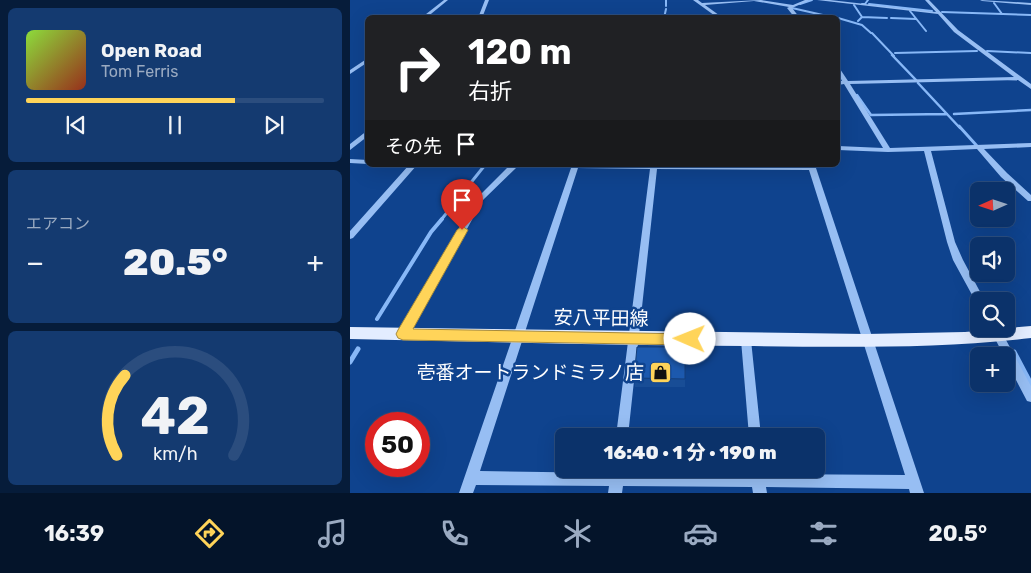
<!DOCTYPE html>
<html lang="ja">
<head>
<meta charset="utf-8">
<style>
	body { margin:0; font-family:Rubik,"Noto Sans JP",sans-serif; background:#143a70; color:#f1f3f6; height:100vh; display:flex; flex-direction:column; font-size:19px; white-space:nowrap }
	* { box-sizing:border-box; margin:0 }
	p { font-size:16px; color:#9aaac1 }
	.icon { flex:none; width:28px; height:28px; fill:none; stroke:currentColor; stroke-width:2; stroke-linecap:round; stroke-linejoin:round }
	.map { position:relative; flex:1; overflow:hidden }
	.drawer { display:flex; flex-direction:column; gap:8px; padding:8px; background:#061c3a; width:350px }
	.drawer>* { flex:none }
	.guide { position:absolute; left:15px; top:15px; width:475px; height:152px; border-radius:8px; box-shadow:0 5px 20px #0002,0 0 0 1px #2b4d7e; background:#202124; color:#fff; overflow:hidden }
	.needle { width:32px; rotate:267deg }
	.fabs { position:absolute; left:620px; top:182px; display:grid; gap:10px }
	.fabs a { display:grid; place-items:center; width:45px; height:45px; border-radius:8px; background:#0b326a; box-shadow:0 5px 20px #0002,0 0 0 1px #2b4d7e; font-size:25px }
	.speed { position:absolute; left:15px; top:412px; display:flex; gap:10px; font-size:25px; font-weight:700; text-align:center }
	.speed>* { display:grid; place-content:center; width:65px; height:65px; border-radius:50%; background:#0b326a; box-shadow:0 5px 20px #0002,0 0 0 1px #2b4d7e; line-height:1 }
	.speed .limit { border:8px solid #d22; background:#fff; color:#111 }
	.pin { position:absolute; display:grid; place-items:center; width:42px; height:42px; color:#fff; margin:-51px -21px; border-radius:50% 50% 50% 0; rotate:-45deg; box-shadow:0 0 5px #0007 }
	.pin .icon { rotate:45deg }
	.me { position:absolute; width:55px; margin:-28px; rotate:271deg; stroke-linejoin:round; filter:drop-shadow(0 0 4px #0008) }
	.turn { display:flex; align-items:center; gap:18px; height:105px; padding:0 20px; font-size:22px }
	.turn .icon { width:65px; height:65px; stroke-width:2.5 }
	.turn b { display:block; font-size:35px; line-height:42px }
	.then { display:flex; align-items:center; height:48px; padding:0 20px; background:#0003; gap:10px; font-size:19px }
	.big { font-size:38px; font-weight:800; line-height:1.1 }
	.drawer .card { flex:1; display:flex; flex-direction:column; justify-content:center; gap:8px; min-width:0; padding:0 18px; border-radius:8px; background:#143a70 }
	.drawer .dial { align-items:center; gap:0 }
	.dial svg { height:130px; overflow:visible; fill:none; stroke:#2b4d7e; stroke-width:7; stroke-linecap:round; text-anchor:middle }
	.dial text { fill:#f1f3f6; stroke:none }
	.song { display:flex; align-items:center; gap:15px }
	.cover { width:60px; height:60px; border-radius:8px; background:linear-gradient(135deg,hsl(90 70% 55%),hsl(10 70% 35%)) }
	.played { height:5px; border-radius:2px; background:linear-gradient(90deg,#ffd459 70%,#2b4d7e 70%) }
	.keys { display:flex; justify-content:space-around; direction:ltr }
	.heat { display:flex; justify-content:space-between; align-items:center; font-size:28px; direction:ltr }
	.trip { position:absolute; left:205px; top:428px; width:270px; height:50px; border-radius:8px; background:#0b326a; box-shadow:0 5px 20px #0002,0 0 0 1px #2b4d7e; font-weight:800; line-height:50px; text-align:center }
	.tabs { display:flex; height:80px; justify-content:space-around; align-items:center; background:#04142a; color:#9aaac1 }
	.tabs .icon { width:35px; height:35px }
	.tabs .current { color:#ffd459 }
	.tabs b { font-size:22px; color:#f1f3f6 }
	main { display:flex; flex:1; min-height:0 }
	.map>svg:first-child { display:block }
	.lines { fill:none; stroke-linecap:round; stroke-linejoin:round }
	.stream-far4 { stroke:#88b8f7; stroke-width:2 }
	.stream-far3 { stroke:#88b8f7; stroke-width:2.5 }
	.stream-far2 { stroke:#88b8f7; stroke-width:3 }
	.stream-far1 { stroke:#88b8f7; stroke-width:4 }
	.stream { stroke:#88b8f7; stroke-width:5 }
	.minor { fill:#97bef3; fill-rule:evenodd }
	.major { fill:#e3edff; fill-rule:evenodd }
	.wall { fill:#184d96 }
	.building { fill:#1c59ae; stroke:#143e7a }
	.route { fill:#ffd459; stroke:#a68a3a }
	.labels { text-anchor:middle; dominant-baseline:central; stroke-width:5; stroke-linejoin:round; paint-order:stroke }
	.near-street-label { font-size:19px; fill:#fff; stroke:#0f438e }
	.near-poi-label { font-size:19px; fill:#fff; stroke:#0f438e; text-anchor:end }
</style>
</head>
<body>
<main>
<section class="drawer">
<div class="card">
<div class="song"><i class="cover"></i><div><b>Open Road</b><p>Tom Ferris</p></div></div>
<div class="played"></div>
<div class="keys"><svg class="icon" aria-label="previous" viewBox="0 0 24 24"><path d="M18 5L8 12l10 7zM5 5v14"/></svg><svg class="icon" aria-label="pause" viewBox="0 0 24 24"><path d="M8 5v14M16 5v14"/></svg><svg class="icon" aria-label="next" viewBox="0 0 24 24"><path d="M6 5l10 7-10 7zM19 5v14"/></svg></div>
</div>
<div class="card"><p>エアコン</p>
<div class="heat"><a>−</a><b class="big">20.5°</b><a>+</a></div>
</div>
<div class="card dial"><svg viewBox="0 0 100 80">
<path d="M14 69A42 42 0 1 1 86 69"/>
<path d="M14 69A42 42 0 0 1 19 20" stroke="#ffd459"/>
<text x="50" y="56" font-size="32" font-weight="700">42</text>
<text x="50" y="72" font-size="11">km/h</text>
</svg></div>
</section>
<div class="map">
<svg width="681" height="493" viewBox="0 0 681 493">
	<rect width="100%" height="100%" fill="#0f438e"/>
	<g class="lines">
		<path class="stream-far4" d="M316 0V6
			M644 3 652 14
			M450 4 462 0
			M512 4H515L518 0
			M519 4 582 11
			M504 5 512 17 508 21
			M442 8 486 18
			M560 11 576 31
			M592 12 681 15
			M512 17 537 18
			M314 18 316 9
			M488 18 512 25 521 33
			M541 18 566 19
			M522 33 544 56
			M637 51 681 53
			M545 53 627 51"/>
		<path class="stream-far3" d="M542 55 566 80
			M568 83 610 128
			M507 95 521 115 597 114
			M604 114 681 110"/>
		<path class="stream-far2" d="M609 126 627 146
			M91 220 135 165"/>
		<path class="stream-far1" d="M27 319 81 232 92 219"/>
		<path class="stream" d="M664 352 681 384
			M0 362 8 349"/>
		<path class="minor" d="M94 0H98L76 18H71Z
			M135 0H139L132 18H128Z
			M343 0H348L352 3 411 0 443 5 455 0H460L442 8 450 18H445L437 8 439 7 404 1 355 5 373 18H368Z
			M467 0H480L586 12 575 0H579L608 30 681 84V89L668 80 500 84 540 148 681 143V147L634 149 657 173 681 195V201H678L651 177 627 149 581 151 605 242 613 260 635 301H629V304H627L603 260 597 242 574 151 538 152 488 150V146L533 148 494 84 488 85V81H492L488 73V69H490L498 81 664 77 604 32 588 14Z
			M630 0 681 3V5L632 1Z
			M18 58V62L0 74V70Z
			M18 130V136L0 150V144Z
			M0 159 18 160V164L0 163Z
			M59 165H67L3 238 0 239V231Z
			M115 165H465L574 493H560L559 489 416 487 417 493H403L402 487 273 486 272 493H258L259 486 126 485 123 493H109L221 168H166L133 200 57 337 53 338 49 337 48 334 49 331 126 199 158 167H119ZM228 168 300 169 266 436H278L307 169 459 170 555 475 414 474V469H400L401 474 274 473 275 469H261V473L130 471Z
			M640 329H650L681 386V402L677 401 656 361V356H654Z
			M396 336 400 337 401 340 411 436H399L391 340 392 337Z"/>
		<path class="major" d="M681 326V338C586 349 490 347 394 346 262 345 131 342 0 339V327L516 334 615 332Z"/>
	</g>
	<path class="wall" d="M335 347V387H285L284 378Z"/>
	<path class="building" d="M287 347H335V379L284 378Z"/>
	<path class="route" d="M112 226 118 230 63 329 340 334 345 335 347 339 345 343 340 345 53 340 48 338 46 334 48 330 107 230Z"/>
	<defs>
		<symbol id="shop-square" viewBox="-11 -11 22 22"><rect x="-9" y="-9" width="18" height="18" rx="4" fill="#ffd459" stroke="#0f438e"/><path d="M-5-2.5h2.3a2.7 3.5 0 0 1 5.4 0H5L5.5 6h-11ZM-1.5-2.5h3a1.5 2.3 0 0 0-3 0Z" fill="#111"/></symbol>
	</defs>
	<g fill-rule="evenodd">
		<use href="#shop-square" x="298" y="360" width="25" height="25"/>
	</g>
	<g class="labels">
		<g class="near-street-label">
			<text transform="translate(251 318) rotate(1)">安八平田線</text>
		</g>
		<g class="near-poi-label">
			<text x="294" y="372">壱番オートランドミラノ店</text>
		</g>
	</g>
</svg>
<div class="fabs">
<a><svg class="needle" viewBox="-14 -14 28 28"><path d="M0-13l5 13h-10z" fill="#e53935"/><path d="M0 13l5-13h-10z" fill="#9aaac1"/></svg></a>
<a><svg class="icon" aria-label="sound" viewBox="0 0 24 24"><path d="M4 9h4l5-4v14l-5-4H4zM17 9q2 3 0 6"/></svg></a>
<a><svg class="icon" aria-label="search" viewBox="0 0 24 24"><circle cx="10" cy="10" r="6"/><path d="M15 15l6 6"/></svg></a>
<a>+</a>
</div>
<div class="speed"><div class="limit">50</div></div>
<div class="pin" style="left:112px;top:230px;background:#d93025"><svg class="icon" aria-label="arrive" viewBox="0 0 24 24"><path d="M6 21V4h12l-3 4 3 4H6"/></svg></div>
<svg class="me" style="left:340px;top:339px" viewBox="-20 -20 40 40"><circle r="19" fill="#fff"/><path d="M0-13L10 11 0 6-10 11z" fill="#ffd459"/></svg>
<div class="trip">16:40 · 1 分 · 190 m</div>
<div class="guide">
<div class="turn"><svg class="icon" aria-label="right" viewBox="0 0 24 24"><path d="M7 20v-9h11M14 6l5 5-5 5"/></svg><div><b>120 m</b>右折</div></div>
<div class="then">その先<svg class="icon" aria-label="arrive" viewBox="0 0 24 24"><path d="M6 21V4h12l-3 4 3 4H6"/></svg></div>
</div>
</div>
</main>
<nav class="tabs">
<b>16:39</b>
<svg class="icon current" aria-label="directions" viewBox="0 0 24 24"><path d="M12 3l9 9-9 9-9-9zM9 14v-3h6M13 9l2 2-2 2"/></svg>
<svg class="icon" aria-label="music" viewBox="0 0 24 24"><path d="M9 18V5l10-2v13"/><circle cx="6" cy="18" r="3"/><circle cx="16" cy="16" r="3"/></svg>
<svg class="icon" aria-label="phone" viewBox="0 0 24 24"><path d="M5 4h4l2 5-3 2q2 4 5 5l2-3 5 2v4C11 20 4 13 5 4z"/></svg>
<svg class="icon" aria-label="climate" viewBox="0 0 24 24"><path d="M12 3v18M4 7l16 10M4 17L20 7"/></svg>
<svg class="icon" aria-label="car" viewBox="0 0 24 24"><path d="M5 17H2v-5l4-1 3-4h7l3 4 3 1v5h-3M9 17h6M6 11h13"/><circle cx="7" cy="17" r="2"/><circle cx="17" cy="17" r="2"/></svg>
<svg class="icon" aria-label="filters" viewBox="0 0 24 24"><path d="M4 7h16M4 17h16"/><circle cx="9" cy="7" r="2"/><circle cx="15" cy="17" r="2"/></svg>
<b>20.5°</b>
</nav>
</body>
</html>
